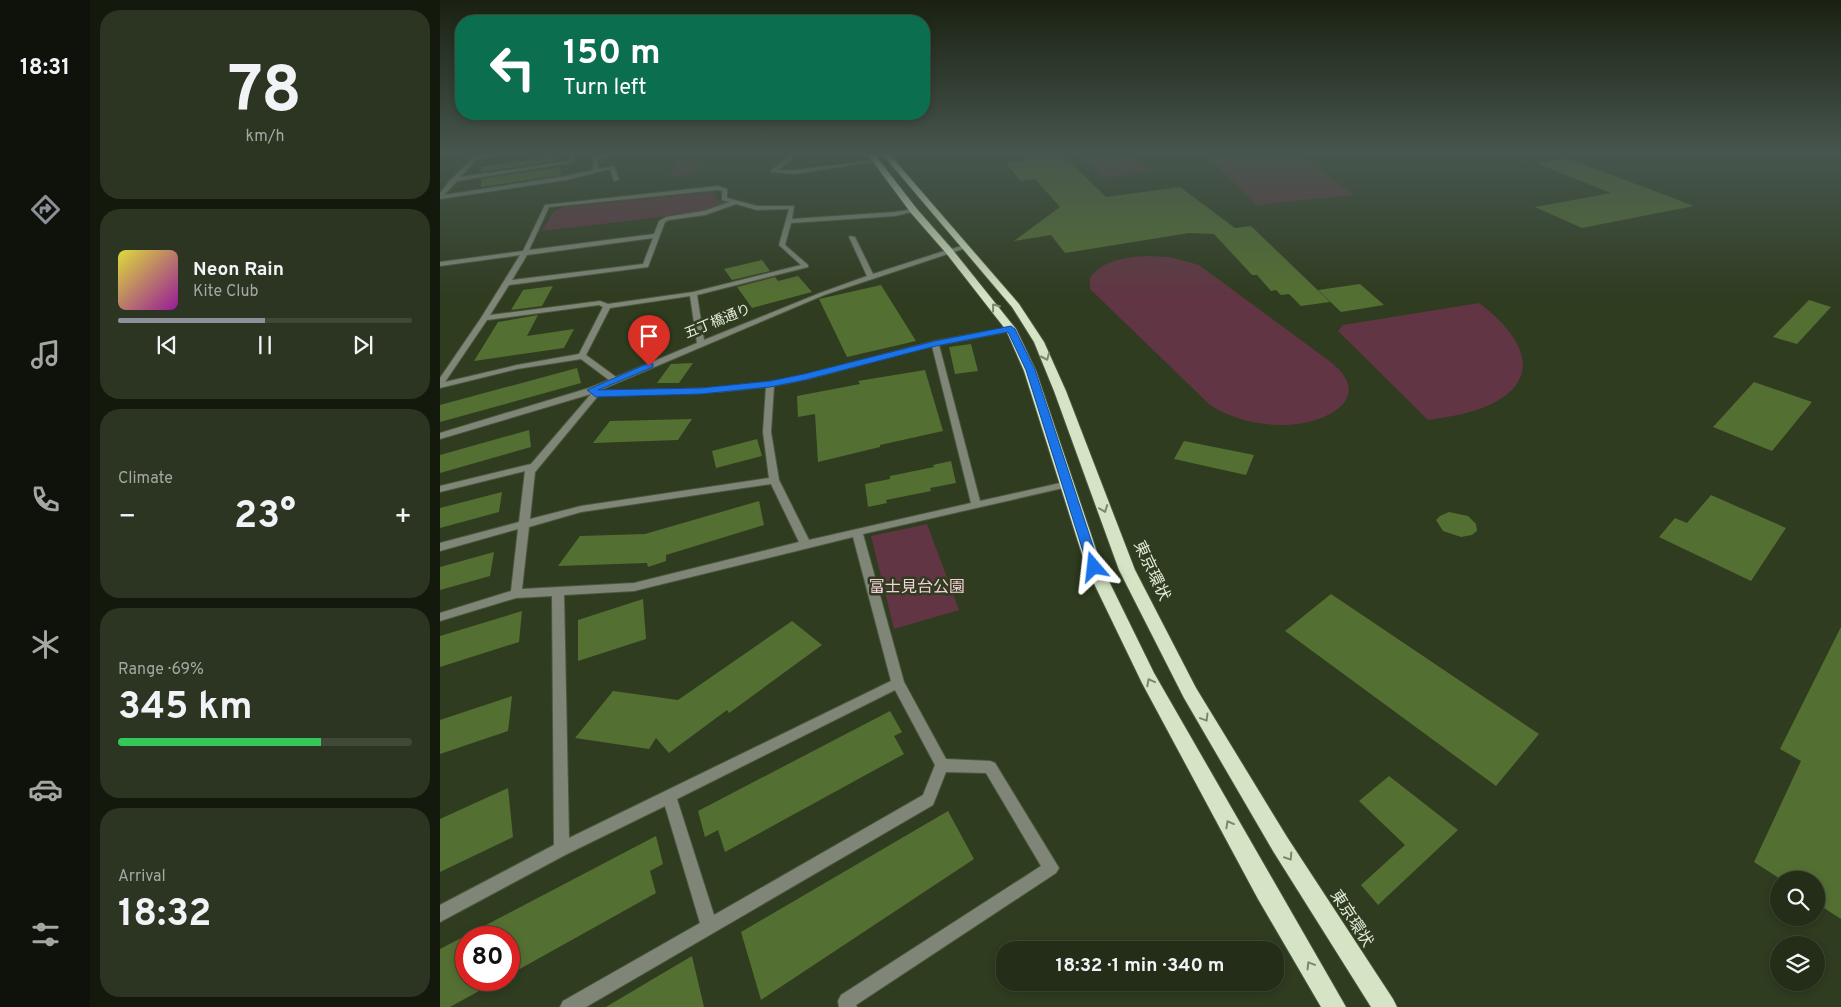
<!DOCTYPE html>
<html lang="en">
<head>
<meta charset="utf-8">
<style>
	body { margin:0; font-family:Overpass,"Noto Sans JP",sans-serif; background:#2b3521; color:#f1f3f6; height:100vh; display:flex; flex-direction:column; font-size:19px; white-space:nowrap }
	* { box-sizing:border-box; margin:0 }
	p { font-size:16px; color:#a3a8a2 }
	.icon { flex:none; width:28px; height:28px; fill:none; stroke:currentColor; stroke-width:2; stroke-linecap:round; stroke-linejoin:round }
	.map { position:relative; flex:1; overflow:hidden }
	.details { display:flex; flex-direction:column; gap:10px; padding:10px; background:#13190d; width:350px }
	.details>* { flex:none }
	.hud { position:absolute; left:15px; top:15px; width:475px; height:105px; border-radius:20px; box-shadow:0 2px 8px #0003,0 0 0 1px #404937; background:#0b6e4f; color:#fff; overflow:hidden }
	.fabs { position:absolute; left:1330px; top:871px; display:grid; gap:10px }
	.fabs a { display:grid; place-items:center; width:55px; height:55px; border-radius:50%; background:#232d18; box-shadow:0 2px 8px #0003,0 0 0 1px #404937; font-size:25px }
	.speed { position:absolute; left:15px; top:926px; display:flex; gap:10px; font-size:25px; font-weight:700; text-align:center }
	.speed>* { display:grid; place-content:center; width:65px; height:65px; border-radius:50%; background:#232d18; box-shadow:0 2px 8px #0003,0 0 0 1px #404937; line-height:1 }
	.speed .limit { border:8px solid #d22; background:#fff; color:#111 }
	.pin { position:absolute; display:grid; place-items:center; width:42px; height:42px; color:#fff; margin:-51px -21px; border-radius:50% 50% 50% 0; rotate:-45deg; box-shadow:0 0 5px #0007 }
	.pin .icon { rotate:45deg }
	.me { position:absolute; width:55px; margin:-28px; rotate:343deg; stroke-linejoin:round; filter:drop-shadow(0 0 4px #0008) }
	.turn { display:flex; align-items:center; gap:18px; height:105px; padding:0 25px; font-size:22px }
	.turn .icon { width:65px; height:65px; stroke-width:2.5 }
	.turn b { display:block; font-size:35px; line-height:42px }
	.big { font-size:38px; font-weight:700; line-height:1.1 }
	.details .card { flex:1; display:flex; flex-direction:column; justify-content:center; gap:8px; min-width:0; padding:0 18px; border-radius:20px; background:#2b3521 }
	.details .dial { align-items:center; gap:0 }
	.dial b { font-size:65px; line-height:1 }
	.song { display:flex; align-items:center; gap:15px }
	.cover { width:60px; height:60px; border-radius:8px; background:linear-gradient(135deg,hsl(60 70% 55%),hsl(300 70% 35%)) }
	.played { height:5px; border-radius:2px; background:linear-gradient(90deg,#8c9099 50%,#404937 50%) }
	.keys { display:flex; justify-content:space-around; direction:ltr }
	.heat { display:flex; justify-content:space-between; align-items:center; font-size:28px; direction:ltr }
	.charge { height:8px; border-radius:4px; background:linear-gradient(90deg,#34c759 69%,#404937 0) }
	.trip { position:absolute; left:556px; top:941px; width:288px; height:50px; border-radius:20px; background:#232d18; box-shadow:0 2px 8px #0003,0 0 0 1px #404937; font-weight:700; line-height:50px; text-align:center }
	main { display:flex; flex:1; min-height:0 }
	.tabs { display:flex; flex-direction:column; width:90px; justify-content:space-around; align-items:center; background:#0e120a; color:#a3a8a2 }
	.tabs .icon { width:35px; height:35px }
	.tabs .on { color:#8c9099 }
	.tabs b { font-size:22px; color:#f1f3f6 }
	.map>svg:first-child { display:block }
	.green { fill:#613543 }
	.building { fill:#546f32 }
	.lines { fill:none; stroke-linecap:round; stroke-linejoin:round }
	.minor-casing { stroke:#4c583e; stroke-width:2 }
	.trunk-casing { stroke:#4c583e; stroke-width:2 }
	.minor { fill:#7f8678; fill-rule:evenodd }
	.trunk { fill:#d5e4c4; fill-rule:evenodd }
	.oneway { stroke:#7a886a }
	.route { fill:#1a73e8; stroke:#114b97 }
	.labels { text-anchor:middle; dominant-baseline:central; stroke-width:5; stroke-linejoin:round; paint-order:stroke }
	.far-street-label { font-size:14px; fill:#e3ecdb; stroke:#2f3c20 }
	.street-label { font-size:16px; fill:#e3ecdb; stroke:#2f3c20 }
	.park-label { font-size:16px; fill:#f8ced9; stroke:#2f3c20 }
</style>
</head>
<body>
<main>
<nav class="tabs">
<b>18:31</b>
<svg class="icon on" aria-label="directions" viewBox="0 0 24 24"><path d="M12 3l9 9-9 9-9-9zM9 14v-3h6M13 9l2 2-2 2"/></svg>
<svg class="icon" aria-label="music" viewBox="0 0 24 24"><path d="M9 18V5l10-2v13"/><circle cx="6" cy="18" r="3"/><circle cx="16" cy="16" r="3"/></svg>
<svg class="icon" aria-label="phone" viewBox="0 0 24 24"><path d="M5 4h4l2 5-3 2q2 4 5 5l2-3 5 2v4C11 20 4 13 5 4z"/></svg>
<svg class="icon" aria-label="climate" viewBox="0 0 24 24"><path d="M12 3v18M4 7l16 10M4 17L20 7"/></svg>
<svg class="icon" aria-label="car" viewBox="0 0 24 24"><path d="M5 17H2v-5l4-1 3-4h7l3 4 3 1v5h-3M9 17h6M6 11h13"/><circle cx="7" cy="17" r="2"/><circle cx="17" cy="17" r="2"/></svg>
<svg class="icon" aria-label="filters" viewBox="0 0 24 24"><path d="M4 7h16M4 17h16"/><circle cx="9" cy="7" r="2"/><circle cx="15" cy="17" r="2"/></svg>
</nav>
<section class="details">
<div class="card dial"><b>78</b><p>km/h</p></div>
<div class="card">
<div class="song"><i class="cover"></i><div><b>Neon Rain</b><p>Kite Club</p></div></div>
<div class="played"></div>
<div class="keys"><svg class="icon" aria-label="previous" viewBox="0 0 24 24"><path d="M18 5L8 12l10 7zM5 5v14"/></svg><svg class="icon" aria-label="pause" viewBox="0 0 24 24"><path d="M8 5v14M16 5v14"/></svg><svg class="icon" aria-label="next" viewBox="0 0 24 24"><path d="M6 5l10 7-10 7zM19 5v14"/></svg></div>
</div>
<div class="card"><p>Climate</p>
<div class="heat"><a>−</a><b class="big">23°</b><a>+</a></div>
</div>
<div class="card"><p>Range · 69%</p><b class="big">345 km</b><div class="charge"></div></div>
<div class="card"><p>Arrival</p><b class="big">18:32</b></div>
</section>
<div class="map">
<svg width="1401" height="1007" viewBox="0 0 1401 1007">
	<rect width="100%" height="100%" fill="#2f3c20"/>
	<path class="green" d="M642 155H689L711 171 664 178 636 156Z
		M766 155H861L914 195 816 205Z
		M264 161 253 175 230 176 236 163Z
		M272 192 277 193 275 199 289 203 255 213 102 231 114 211 124 207Z
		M707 256 730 257 759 265 892 363C938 401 879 426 843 425 817 425 792 419 770 405L650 289V278C662 260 687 257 707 256Z
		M1039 303C1065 322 1102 360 1071 391 1049 411 1016 416 988 420L898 331 903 325Z
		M487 524 519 610 454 629 431 536Z"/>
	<path class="building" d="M578 155H623L666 197 740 187 795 228 811 226 890 302 861 306 849 294 841 295 836 290 831 291 817 275H812L774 234 749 233 625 253 611 235 574 241 620 207 595 179 580 181 566 163 584 161Z
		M116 156 117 161 41 172V167Z
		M1127 158 1254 206 1142 228 1095 207 1171 193 1096 163Z
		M119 167 121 175 41 187V179Z
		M322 260 330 271 292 280 284 269Z
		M358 276 372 292 312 308 297 287 335 277 338 281Z
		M920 284 944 305 901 312 878 290Z
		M441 285 476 341 407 357 379 299Z
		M113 286 102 306 71 310 83 290Z
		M1369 300 1391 307 1357 344 1333 337Z
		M98 315 87 336 134 329 124 348 34 361 58 322Z
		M531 344 538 371 515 374 509 347Z
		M253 363 239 383H217L231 364Z
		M137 368 141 383 0 422V405Z
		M485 370 503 431 440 445V447L378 462 375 414 358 417 357 396 420 384 418 381Z
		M1314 382 1372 402 1332 451 1273 427Z
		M252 419 238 440 153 443 170 421Z
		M89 430 91 447 0 473V455Z
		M317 439 322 456 276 468 272 451Z
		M744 441 814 455 806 475 734 459Z
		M511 461 516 483 490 488 491 491 446 500 447 503 428 507 425 484 450 479V476L494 467 493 465Z
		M62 492 59 512 0 528V508Z
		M1271 495 1346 528 1311 581 1219 537 1235 518 1247 523Z
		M319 501 324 525 226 555V561L208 567 207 563 118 566 140 536 205 534Z
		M1009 512 1028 516 1036 524 1037 531 1032 535 1021 537 1003 531 996 520 1000 516Z
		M54 552 50 576 0 590V567Z
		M891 594 1099 734 1056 786 845 631Z
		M203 599 206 639 138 661V620Z
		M82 611 79 642 0 667V636Z
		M352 621 382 645 289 713 287 710 229 753 216 738 209 749 135 738 173 691 238 700Z
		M1401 627V919L1376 903V880H1342L1314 862 1361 761 1340 749Z
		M72 696 68 731 0 754V720Z
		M450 711 462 732 454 736 464 754 285 852 278 830 265 837 258 811Z
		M949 776 1018 830 938 905 921 885 965 845 919 801Z
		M68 788 73 837 0 872V819Z
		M508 811 534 859 321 1000 301 932Z
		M216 836 223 864 210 871 216 893 69 975V938H26V980H59L10 1007H0V949Z
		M252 956 264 1007H166L213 979Z"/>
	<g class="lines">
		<defs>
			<path id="minor" d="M35 155H60L37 159 20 177 129 161 131 160 128 155H133L136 160 130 163 17 181 4 195 126 176 153 170V157L178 155 158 159V169L174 166 179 180 174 181 170 169 126 180 0 199V193L11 179 13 178Z
				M352 155H357L338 170H355L436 160 438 161 355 174 331 172V170Z
				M278 186 287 189V198L317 206H354L352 219 455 212 474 209 477 211 455 216 351 223 345 245 368 265V267L257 295 264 340 380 293 427 276 409 237 410 236 415 237 433 274 507 250 526 245 529 247 384 295 158 391 278 388 330 382 364 375 495 341 571 327 575 329 571 331 499 345 540 501 629 481 634 484 632 486 423 534 464 682 506 759 550 761 555 763 619 868 616 873 416 1005 417 1007H399L398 1001 401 995 601 866 546 773 506 772 493 805 146 1007H120L123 1001 260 923 225 806 127 854 0 922V905L114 845 112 596 76 598 0 621V613L71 591 78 529 0 551V543L79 522 85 471 0 492V486L91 464 151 394 0 439V433L149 388 169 380 141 359 77 369 0 388V378L41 318 80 255 0 266V262L83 251 105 205ZM278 190 282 191V200L290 202 264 211 226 217 219 221 214 234 89 250 109 207ZM296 204 317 210 349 209 339 245 361 265 253 292 168 304 160 301 50 315 69 285 208 267 225 222 229 220 265 215ZM213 238 203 264 72 280 87 255ZM250 296 257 343 176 377 146 355 170 308ZM159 305 163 307 139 354 77 365 5 382 47 320ZM492 346 531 503 369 540 339 480 331 432 334 386 368 379ZM326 387 323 432 329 478 141 506 90 519 95 472 158 396 278 392ZM331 484 359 542 194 583 82 589 89 527 141 512ZM413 537 451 681 129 838 124 595 194 591ZM455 690 495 765 483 795 274 915 237 799Z"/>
			<path id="trunk" d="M428 155H435L477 209 512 249 576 329 596 371 662 567 714 673 906 1007H881L818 899 702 683 646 567 584 371 566 330 506 253 471 213Z
				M443 155H450L579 304 604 342 626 391 695 570 756 688 847 837 953 999 957 1007H931L833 851 744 698 679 570 614 391 594 342 572 307Z"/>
		</defs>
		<use href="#minor" class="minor-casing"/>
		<use href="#trunk" class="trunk-casing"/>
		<use href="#minor" class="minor"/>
		<use href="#trunk" class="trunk"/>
	</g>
	<defs><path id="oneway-chevron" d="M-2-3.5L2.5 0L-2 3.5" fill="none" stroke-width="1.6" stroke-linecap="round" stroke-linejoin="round" transform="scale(1.25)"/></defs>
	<g class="oneway">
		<use href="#oneway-chevron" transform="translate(555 307) rotate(-128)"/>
		<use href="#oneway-chevron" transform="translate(606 357) rotate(66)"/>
		<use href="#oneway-chevron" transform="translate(664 509) rotate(69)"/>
		<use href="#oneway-chevron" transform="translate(710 682) rotate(-118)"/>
		<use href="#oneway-chevron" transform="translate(765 718) rotate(59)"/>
		<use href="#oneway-chevron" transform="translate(789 824) rotate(-119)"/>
		<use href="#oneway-chevron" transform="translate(849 857) rotate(57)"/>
		<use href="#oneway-chevron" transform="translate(870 965) rotate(-121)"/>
	</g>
	<linearGradient id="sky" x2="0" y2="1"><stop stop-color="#1a2112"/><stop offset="0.52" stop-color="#47564e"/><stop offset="1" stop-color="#47564e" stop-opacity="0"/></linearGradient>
	<rect width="1401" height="296" fill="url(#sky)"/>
	<path class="route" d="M571 326 575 329 595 370 660 567 659 570H650L648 567 586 370 568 332 496 346 365 380 330 387 261 394 156 397 147 390 209 363 213 364V367L158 390 261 388 330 381 364 374 495 341Z"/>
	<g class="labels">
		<g class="far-street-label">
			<text transform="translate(278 322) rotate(-22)">五丁橋通り</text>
		</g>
		<g class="street-label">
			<text transform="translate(711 571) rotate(65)">東京環状</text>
			<text transform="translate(911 919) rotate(57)">東京環状</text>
		</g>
		<g class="park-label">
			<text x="477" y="588">富士見台公園</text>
		</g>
	</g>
</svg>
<div class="fabs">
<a><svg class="icon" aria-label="search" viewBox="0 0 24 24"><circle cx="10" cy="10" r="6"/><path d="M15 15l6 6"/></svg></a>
<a><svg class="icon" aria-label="layers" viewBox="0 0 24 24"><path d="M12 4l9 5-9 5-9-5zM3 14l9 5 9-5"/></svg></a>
</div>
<div class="speed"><div class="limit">80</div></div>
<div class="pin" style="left:209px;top:366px;background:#d93025"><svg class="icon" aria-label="arrive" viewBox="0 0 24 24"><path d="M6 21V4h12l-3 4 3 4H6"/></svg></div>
<svg class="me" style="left:654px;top:567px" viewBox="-20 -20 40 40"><path d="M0-17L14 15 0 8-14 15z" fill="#1a73e8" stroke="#fff" stroke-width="4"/></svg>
<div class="trip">18:32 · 1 min · 340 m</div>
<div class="hud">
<div class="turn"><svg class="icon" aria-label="left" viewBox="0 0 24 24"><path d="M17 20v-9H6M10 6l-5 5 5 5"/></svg><div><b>150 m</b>Turn left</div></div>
</div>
</div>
</main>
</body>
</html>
